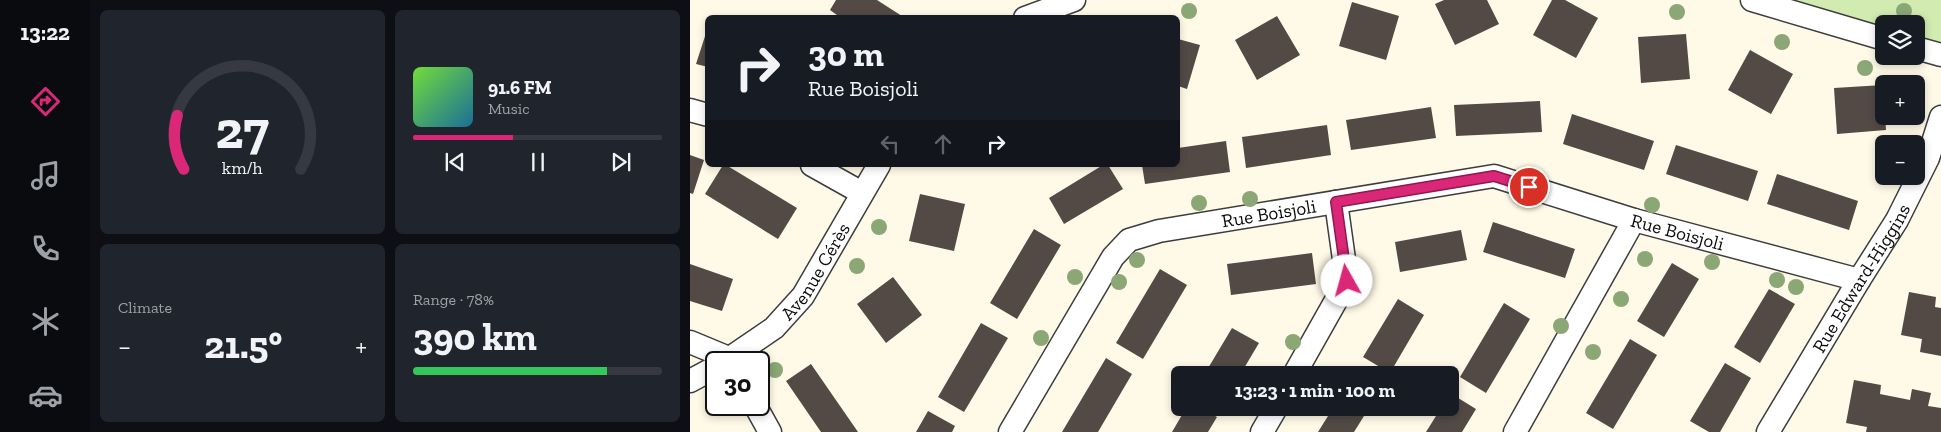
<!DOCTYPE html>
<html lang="en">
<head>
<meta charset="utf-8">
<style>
	body { margin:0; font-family:"Zilla Slab",serif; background:#20242c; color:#f1f3f6; height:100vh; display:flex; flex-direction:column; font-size:19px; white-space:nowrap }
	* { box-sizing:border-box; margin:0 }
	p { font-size:16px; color:#9ea1a6 }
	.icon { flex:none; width:28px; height:28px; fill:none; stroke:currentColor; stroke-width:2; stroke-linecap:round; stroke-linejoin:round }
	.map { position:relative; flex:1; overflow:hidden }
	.panel { display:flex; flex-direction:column; gap:10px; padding:10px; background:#0d0f14; width:600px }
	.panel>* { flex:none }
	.guide { position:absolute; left:15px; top:15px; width:475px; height:152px; border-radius:8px; box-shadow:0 2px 8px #0003; background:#171b24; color:#f1f3f6; overflow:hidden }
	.tools { position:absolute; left:1185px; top:15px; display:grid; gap:10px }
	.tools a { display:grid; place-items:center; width:50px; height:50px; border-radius:8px; background:#171b24; box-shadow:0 2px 8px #0003; font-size:25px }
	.speed { position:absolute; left:15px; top:351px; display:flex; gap:10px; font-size:25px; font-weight:700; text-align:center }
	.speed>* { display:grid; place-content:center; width:65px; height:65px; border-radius:50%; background:#171b24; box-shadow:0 2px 8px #0003; line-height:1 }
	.speed .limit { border:2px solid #111; border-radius:8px; background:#fff; color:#111 }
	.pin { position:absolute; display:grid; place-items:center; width:42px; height:42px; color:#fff; margin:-21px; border:2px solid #fff; border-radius:50%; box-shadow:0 1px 5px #0007 }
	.me { position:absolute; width:55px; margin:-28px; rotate:353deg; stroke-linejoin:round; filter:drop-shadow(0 0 4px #0008) }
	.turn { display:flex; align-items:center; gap:18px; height:105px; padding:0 20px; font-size:22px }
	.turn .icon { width:65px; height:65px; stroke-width:2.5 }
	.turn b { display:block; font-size:35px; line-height:42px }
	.lanes { display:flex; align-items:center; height:48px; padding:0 20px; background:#0003; justify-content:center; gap:25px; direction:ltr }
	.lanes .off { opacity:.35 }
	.big { font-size:38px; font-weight:700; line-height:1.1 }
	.panel .tile { flex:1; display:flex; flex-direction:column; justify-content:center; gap:8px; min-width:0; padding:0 18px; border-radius:8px; background:#20242c }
	.panel .dial { align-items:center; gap:0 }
	.dial svg { height:130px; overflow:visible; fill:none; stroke:#363941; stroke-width:7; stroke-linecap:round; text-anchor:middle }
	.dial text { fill:#f1f3f6; stroke:none }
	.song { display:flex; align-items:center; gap:15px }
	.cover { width:60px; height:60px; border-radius:8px; background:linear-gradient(135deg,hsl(100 70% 55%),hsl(200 70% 35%)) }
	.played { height:5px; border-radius:2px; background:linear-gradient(90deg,#db2777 40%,#363941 40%) }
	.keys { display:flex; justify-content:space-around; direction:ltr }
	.heat { display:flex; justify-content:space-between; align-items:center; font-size:28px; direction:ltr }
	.charge { height:8px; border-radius:4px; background:linear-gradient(90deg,#34c759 78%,#363941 0) }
	.panel .tiles { flex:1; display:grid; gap:10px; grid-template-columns:repeat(2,1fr) }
	.trip { position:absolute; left:481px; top:366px; width:288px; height:50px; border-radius:8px; background:#171b24; box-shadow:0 2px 8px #0003; font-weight:700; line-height:50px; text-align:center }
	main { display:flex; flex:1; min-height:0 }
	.menu { display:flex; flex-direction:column; width:90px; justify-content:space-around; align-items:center; background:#090b0e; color:#9ea1a6 }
	.menu .icon { width:35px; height:35px }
	.menu .selected { color:#db2777 }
	.menu b { font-size:22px; color:#f1f3f6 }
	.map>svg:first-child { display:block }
	.green { fill:#d1ebb0 }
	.building { fill:#534a46 }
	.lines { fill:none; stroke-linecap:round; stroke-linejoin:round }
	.street-casing { stroke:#3d3d3d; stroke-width:25 }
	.street { stroke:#fff; stroke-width:22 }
	.tree { fill:#8ba775 }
	.route-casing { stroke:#8e194d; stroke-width:12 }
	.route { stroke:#db2777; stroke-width:9 }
	.labels { text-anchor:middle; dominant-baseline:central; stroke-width:5; stroke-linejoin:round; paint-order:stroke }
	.street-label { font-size:19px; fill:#0a0a0a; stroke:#fff }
</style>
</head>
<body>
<main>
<nav class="menu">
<b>13:22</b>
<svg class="icon selected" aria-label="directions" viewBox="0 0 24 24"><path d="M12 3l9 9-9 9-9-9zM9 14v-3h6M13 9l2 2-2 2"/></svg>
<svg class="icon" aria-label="music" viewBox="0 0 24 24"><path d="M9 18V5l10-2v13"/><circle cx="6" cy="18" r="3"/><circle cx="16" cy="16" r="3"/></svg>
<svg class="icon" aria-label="phone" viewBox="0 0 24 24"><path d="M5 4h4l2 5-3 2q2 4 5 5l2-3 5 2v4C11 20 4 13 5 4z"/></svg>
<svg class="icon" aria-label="climate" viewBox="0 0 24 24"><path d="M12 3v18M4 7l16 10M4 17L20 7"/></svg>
<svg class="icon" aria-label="car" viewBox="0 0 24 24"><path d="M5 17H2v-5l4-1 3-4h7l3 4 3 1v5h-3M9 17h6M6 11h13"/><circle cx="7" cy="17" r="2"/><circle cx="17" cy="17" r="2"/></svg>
</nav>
<section class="panel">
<div class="tiles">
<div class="tile dial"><svg viewBox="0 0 100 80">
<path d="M14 69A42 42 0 1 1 86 69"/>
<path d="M14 69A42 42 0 0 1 10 36" stroke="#db2777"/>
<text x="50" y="56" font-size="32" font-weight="700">27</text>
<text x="50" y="72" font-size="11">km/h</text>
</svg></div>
<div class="tile">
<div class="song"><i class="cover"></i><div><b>91.6 FM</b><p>Music</p></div></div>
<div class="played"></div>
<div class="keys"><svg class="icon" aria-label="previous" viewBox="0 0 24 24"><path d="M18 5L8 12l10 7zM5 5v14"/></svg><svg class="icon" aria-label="pause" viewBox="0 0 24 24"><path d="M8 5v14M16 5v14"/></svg><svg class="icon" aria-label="next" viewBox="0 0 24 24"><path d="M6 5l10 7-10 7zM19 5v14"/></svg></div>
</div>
<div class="tile"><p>Climate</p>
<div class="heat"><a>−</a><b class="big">21.5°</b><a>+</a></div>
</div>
<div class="tile"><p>Range · 78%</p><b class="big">390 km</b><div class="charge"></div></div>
</div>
</section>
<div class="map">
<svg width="1251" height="432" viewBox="0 0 1251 432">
	<rect width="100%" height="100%" fill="#fff9e7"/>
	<path class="green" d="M1062 0H1251V55L1226 48V24H1194V39Z"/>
	<path class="building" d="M146 0H187L215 18H151L140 10Z
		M754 0H797L809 24 765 45 745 4Z
		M862 0H875L908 18 886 58 843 35Z
		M662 2 709 16 696 60 649 46Z
		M587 16 610 55 567 80 545 40Z
		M17 30H18V67L6 64Z
		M996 34 1000 79 951 83 948 37Z
		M488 39 510 45 497 89 488 86Z
		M1060 50 1103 74 1081 114 1038 90Z
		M1193 85 1196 130 1147 134 1144 88Z
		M850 101 852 132 766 136 764 105Z
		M741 107 746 138 661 150 656 120Z
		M882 114 964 141 954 170 873 144Z
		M637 125 641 155 556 168 552 137Z
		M536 141 540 172 455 184 452 165H488V148Z
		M986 145 1068 171 1058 201 976 174Z
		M0 155 14 160 3 194 0 193Z
		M33 165H36L107 208 88 239 15 194Z
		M413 165H418L433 189 374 224 359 198Z
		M1087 174 1168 201 1159 230 1077 204Z
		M230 194 275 204 264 251 219 241Z
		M803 222 885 249 875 278 793 252Z
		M344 229 371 245 327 319 300 303Z
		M771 230 777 260 710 272 705 242Z
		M622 253 626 284 541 295 537 264Z
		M982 263 1009 279 974 337 947 321Z
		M0 264 43 279 32 311 0 301Z
		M470 269 497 285 453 359 426 343Z
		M203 277 232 315 196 343 167 304Z
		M1079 289 1105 304 1070 363 1044 347Z
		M1219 292 1246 297 1245 307 1251 308V356L1230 352 1232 339 1211 335Z
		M708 299 734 315 700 373 673 357Z
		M814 303 840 319 796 393 770 377Z
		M291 323 318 338 274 412 248 397Z
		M542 328 569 343 550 375H514Z
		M940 339 967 355 923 429 896 413Z
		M416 358 442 374 408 432H372Z
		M1035 363 1061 378 1030 432H1019L1000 421Z
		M121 364 168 432H131L96 381Z
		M1164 380 1191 385 1190 394 1220 400 1222 389 1241 393 1238 406 1251 408V432H1176L1177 427 1156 423Z
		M760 393 786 409 772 432H736L751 408H760Z
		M496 408H510L527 417 518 432H482Z
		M643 408H679L664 432H628Z
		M238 411 265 426 262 432H226Z"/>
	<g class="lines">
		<defs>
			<g id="street">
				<path d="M1062 0 1194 39"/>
				<path d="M335 18 384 0"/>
				<path d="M1226 48 1251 55"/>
				<path d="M0 110 18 115"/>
				<path d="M122 165 172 193"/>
				<path d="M0 342 41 359"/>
				<path id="s1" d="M34 362 84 328 113 296 189 165"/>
				<path d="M604 375 657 281 646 202"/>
				<path d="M0 381 26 367"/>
				<path d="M65 405 80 432"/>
				<path id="s2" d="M320 432 423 257 439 240 469 231 804 176 944 220 1169 280"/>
				<path d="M572 432 586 408"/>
				<path d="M825 432 944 220"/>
				<path id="s3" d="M1078 432 1169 280 1207 220 1238 158 1251 117"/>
			</g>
		</defs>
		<use href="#street" class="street-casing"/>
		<use href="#street" class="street"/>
	</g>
	<g class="tree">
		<circle cx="499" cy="11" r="8"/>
		<circle cx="1214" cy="11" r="8"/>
		<circle cx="987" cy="12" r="8"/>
		<circle cx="1092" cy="42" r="8"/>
		<circle cx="1175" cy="68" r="8"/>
		<circle cx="560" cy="199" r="8"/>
		<circle cx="509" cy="203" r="8"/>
		<circle cx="962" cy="205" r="8"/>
		<circle cx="189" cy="227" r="8"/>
		<circle cx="955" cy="259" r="8"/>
		<circle cx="447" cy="260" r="8"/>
		<circle cx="1022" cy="262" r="8"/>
		<circle cx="167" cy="266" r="8"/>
		<circle cx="385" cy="277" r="8"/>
		<circle cx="1087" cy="280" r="8"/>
		<circle cx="429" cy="282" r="8"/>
		<circle cx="1106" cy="287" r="8"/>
		<circle cx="931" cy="299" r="8"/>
		<circle cx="871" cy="326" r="8"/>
		<circle cx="351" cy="338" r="8"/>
		<circle cx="603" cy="342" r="8"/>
		<circle cx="903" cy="352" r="8"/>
		<circle cx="85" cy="370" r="8"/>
	</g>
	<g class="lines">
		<defs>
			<path id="route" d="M657 281 646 202 804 176 839 187"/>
		</defs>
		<use href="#route" class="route-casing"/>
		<use href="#route" class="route"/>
	</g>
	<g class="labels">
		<g class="street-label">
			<text stroke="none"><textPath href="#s2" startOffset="369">Rue Boisjoli</textPath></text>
			<text stroke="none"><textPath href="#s2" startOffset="789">Rue Boisjoli</textPath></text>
			<text stroke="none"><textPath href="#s1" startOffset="131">Avenue Cérès</textPath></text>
			<text stroke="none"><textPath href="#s3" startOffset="180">Rue Edward-Higgins</textPath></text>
		</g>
	</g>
</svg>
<div class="tools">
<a><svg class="icon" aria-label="layers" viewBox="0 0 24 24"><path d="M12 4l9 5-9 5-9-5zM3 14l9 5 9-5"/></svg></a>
<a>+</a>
<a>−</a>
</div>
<div class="speed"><div class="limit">30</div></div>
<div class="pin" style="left:839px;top:187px;background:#d93025"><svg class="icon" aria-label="arrive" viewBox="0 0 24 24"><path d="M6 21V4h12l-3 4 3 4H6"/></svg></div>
<svg class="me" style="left:657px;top:281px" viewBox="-20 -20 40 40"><circle r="19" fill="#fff"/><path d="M0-13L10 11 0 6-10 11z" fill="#db2777"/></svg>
<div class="trip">13:23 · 1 min · 100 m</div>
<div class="guide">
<div class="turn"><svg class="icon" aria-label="right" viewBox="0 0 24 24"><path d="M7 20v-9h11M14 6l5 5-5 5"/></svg><div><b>30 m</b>Rue Boisjoli</div></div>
<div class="lanes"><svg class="icon off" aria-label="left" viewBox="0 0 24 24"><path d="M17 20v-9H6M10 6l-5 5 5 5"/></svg><svg class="icon off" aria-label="ahead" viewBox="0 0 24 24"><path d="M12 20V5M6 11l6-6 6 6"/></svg><svg class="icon" aria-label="right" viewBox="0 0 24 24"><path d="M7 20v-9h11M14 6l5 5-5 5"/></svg></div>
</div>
</div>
</main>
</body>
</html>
